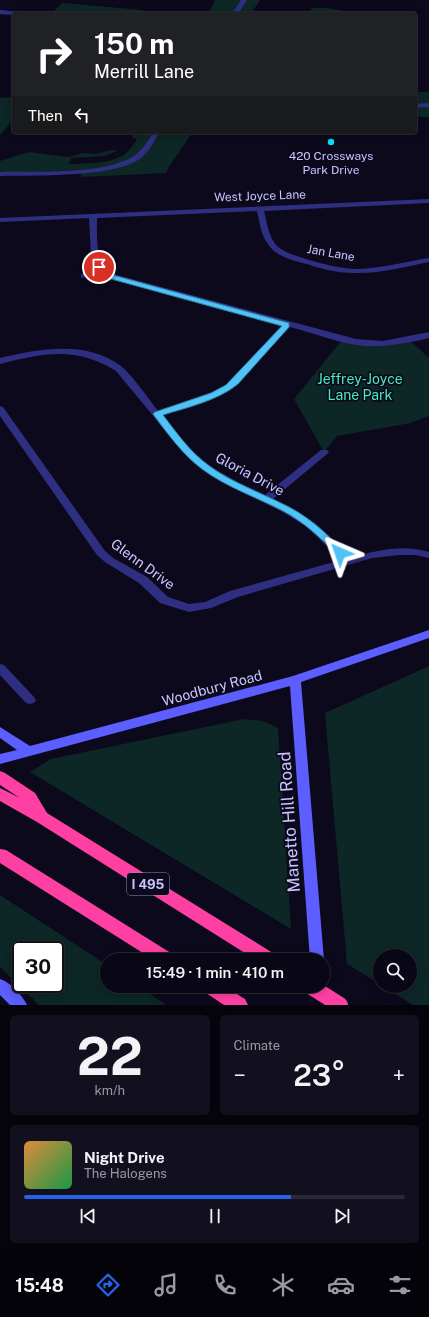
<!DOCTYPE html>
<html lang="en">
<head>
<meta charset="utf-8">
<style>
	body { margin:0; font-family:"Public Sans",sans-serif; background:#12101f; color:#f1f3f6; height:100vh; display:flex; flex-direction:column; font-size:15px; white-space:nowrap }
	* { box-sizing:border-box; margin:0 }
	p { font-size:13px; color:#9999a1 }
	.icon { flex:none; width:22px; height:22px; fill:none; stroke:currentColor; stroke-width:2; stroke-linecap:round; stroke-linejoin:round }
	.map { position:relative; height:1005px; overflow:hidden }
	.side { display:flex; flex-direction:column; gap:10px; padding:10px; background:#05040c; flex:1 }
	.side>* { flex:none }
	.guide { position:absolute; left:12px; top:12px; width:405px; height:122px; border-radius:4px; box-shadow:0 2px 10px #0003,0 0 0 1px #292835; background:#202124; color:#fff; overflow:hidden }
	.buttons { position:absolute; left:373px; top:949px; display:grid; gap:8px }
	.buttons a { display:grid; place-items:center; width:44px; height:44px; border-radius:50%; background:#090716; box-shadow:0 2px 10px #0003,0 0 0 1px #292835; font-size:20px }
	.speed { position:absolute; left:12px; top:941px; display:flex; gap:8px; font-size:20px; font-weight:700; text-align:center }
	.speed>* { display:grid; place-content:center; width:52px; height:52px; border-radius:50%; background:#090716; box-shadow:0 2px 10px #0003,0 0 0 1px #292835; line-height:1 }
	.speed .limit { border:2px solid #111; border-radius:6px; background:#fff; color:#111 }
	.pin { position:absolute; display:grid; place-items:center; width:34px; height:34px; color:#fff; margin:-17px; border:2px solid #fff; border-radius:50%; box-shadow:0 1px 4px #0007 }
	.me { position:absolute; width:44px; margin:-22px; rotate:317deg; stroke-linejoin:round; filter:drop-shadow(0 0 3px #0008) }
	.turn { display:flex; align-items:center; gap:14px; height:84px; padding:0 16px; font-size:18px }
	.turn .icon { width:52px; height:52px; stroke-width:2.5 }
	.turn b { display:block; font-size:28px; line-height:34px }
	.then { display:flex; align-items:center; height:38px; padding:0 16px; background:#0003; gap:8px; font-size:15px }
	.big { font-size:30px; font-weight:600; line-height:1.1 }
	.side .widget { flex:1; display:flex; flex-direction:column; justify-content:center; gap:6px; min-width:0; padding:0 14px; border-radius:6px; background:#12101f }
	.side .dial { align-items:center; gap:0 }
	.dial b { font-size:52px; line-height:1 }
	.song { display:flex; align-items:center; gap:12px }
	.cover { width:48px; height:48px; border-radius:6px; background:linear-gradient(135deg,hsl(30 70% 55%),hsl(140 70% 35%)) }
	.played { height:4px; border-radius:2px; background:linear-gradient(90deg,#2563eb 70%,#292835 70%) }
	.keys { display:flex; justify-content:space-around; direction:ltr }
	.heat { display:flex; justify-content:space-between; align-items:center; font-size:22px; direction:ltr }
	.side .tiles { flex:1; display:grid; gap:10px; grid-template-columns:1fr 1fr }
	.widget:last-child { grid-column:span 2 }
	.trip { position:absolute; left:100px; top:953px; width:230px; height:40px; border-radius:20px; background:#090716; box-shadow:0 2px 10px #0003,0 0 0 1px #292835; font-weight:600; line-height:40px; text-align:center }
	.menu { display:flex; height:64px; justify-content:space-around; align-items:center; background:#040309; color:#9999a1 }
	.menu .icon { width:28px; height:28px }
	.menu .active { color:#2563eb }
	.menu b { font-size:18px; color:#f1f3f6 }
	.map>svg:first-child { display:block }
	.green { fill:#0c2725; fill-rule:evenodd }
	.lines { fill:none; stroke-linecap:round; stroke-linejoin:round }
	.minor { fill:#2f2f81; fill-rule:evenodd }
	.tertiary { fill:#2f2f81; fill-rule:evenodd }
	.secondary { fill:#5c5eff; fill-rule:evenodd }
	.motorway { fill:#ff40a3; fill-rule:evenodd }
	.motorway-bridge { stroke:#ff40a3; stroke-width:16 }
	.route { fill:#4fc3f7; stroke:#337fa1 }
	.poi-dot { fill:#00e1f0; stroke:#0c091d; stroke-width:1.5 }
	.labels { text-anchor:middle; dominant-baseline:central; stroke-width:3.5; stroke-linejoin:round; paint-order:stroke }
	.far-poi-label { font-size:12px; fill:#c9c5ff; stroke:#0c091d }
	.far-street-label { font-size:12px; fill:#c9c5ff; stroke:#0c091d }
	.shield { fill:#0c091d; stroke:#908dbb; stroke-width:1 }
	.shield-label { font-size:13px; font-weight:bold; fill:#c9c5ff }
	.park-label { font-size:14px; fill:#46eabb; stroke:#0c091d }
	.street-label { font-size:14px; fill:#c9c5ff; stroke:#0c091d }
	.near-street-label { font-size:17px; fill:#c9c5ff; stroke:#0c091d }
</style>
</head>
<body>
<div class="map">
<svg width="429" height="1005" viewBox="0 0 429 1005">
	<rect width="100%" height="100%" fill="#0c091d"/>
	<path class="green" d="M215 0H260L252 12 256 14H208Z
		M62 3 143 10 141 14H145H51Z
		M312 8H327L344 11 343 14H274L276 11 308 14Z
		M415 92H429V117H415Z
		M14 97V119L0 135V98Z
		M135 132H193L170 165 166 173 81 177V170L0 174V161L29 152 68 157 83 153 96 154 112 150 117 151 104 156 70 158 71 161 68 164C86 163 109 165 125 154 130 150 134 144 137 139L132 137Z
		M342 340 356 342 409 340 429 358V416L411 423 337 436 324 452 294 399Z
		M429 666V1005H413L383 986H410V956H380V984L347 964 325 713Z
		M244 719 263 721 278 728 291 929 30 772 51 759Z
		M0 895 107 965V986H138L166 1005H39L0 967ZM21 950H55V984H21Z"/>
	<g class="lines">
		<path class="minor" d="M0 10 20 12 23 14 14 15 0 14Z
			M429 199V203L264 211C267 222 268 235 276 245 285 254 298 256 309 260 323 264 339 268 354 269 379 269 404 262 429 258V262C404 267 379 274 354 273 336 273 319 268 303 263 292 260 279 257 271 248 261 237 260 224 257 211L97 218C97 237 95 259 109 273L356 339 383 341 429 332V338C408 343 387 347 365 346 340 344 314 333 290 327L232 389 217 397 162 415C176 432 190 452 209 465 226 477 246 486 265 495L321 450H327L329 452 327 454 273 499 315 523 351 558C377 550 402 544 429 552V558L415 555H400L372 558 238 597 211 608 189 612 160 603 139 583 105 562 97 555 0 416V406L3 407 105 551 113 558 147 577 168 597 189 604 205 602 230 591 341 560 307 527 283 512 221 481 201 468 179 447 116 371C76 346 43 353 0 364V358C40 349 85 340 121 366 131 374 149 399 158 411L211 393 226 385 282 325 103 277 101 274 81 278V274L97 270 91 256 89 218 0 222V218Z
			M0 664 4 665 34 697 36 700 34 703 30 704 26 703 0 675Z"/>
		<path class="tertiary" d="M241 0H247L238 14H232Z
			M429 103V107L415 108V104Z
			M154 132H160C154 141 149 152 140 159 111 178 35 175 0 176V172C35 171 105 175 134 156 143 150 148 140 154 132Z"/>
		<path class="secondary" d="M429 630V638L301 682 324 960 323 962V960H310L290 686 0 764V754L17 750 0 738V727L30 746 293 676Z
			M0 979C10 982 23 996 27 1005H10L0 995Z"/>
		<path class="motorway" d="M0 771 5 773 35 793 47 813 276 955 278 960H256L37 822 0 801V788L20 798 0 785Z
			M0 849 6 850 174 955 176 960H154L0 863Z
			M200 986H224L245 999 248 1005H224L203 991Z"/>
		<path class="motorway-bridge" d="M310 986 340 1005"/>
	</g>
	<path class="route" d="M96 265H101L109 274 289 323V327L238 384C217 401 188 407 163 415 176 432 190 452 208 465 232 483 262 493 289 507 310 518 327 534 344 551L345 553 344 555H337C321 538 304 522 283 511 256 497 226 487 202 469 183 455 167 433 153 414L155 412 211 393 226 385 282 326 104 277 99 273 95 267Z"/>
	<circle class="poi-dot" cx="331" cy="142" r="4"/>
	<g class="labels">
		<g class="far-poi-label">
			<text x="331" y="156">420 Crossways<tspan x="331" dy="14">Park Drive</tspan></text>
		</g>
		<g class="far-street-label">
			<text transform="translate(260 196) rotate(-2)">West Joyce Lane</text>
			<text transform="translate(331 253) rotate(10)">Jan Lane</text>
		</g>
		<rect class="shield" x="127" y="873" width="42" height="22" rx="3"/>
		<g class="shield-label">
			<text x="148" y="884">I 495</text>
		</g>
		<g class="park-label">
			<text x="360" y="379">Jeffrey-Joyce<tspan x="360" dy="16">Lane Park</tspan></text>
		</g>
		<g class="street-label">
			<text transform="translate(250 474) rotate(28)">Gloria Drive</text>
			<text transform="translate(143 564) rotate(36)">Glenn Drive</text>
			<text transform="translate(212 688) rotate(-15)">Woodbury Road</text>
		</g>
		<g class="near-street-label">
			<text transform="translate(289 822) rotate(-94)">Manetto Hill Road</text>
		</g>
	</g>
</svg>
<div class="buttons">
<a><svg class="icon" aria-label="search" viewBox="0 0 24 24"><circle cx="10" cy="10" r="6"/><path d="M15 15l6 6"/></svg></a>
</div>
<div class="speed"><div class="limit">30</div></div>
<div class="pin" style="left:99px;top:267px;background:#d93025"><svg class="icon" aria-label="arrive" viewBox="0 0 24 24"><path d="M6 21V4h12l-3 4 3 4H6"/></svg></div>
<svg class="me" style="left:340px;top:553px" viewBox="-20 -20 40 40"><path d="M0-17L14 15 0 8-14 15z" fill="#4fc3f7" stroke="#fff" stroke-width="4"/></svg>
<div class="trip">15:49 · 1 min · 410 m</div>
<div class="guide">
<div class="turn"><svg class="icon" aria-label="right" viewBox="0 0 24 24"><path d="M7 20v-9h11M14 6l5 5-5 5"/></svg><div><b>150 m</b>Merrill Lane</div></div>
<div class="then">Then<svg class="icon" aria-label="left" viewBox="0 0 24 24"><path d="M17 20v-9H6M10 6l-5 5 5 5"/></svg></div>
</div>
</div>
<section class="side">
<div class="tiles">
<div class="widget dial"><b>22</b><p>km/h</p></div>
<div class="widget"><p>Climate</p>
<div class="heat"><a>−</a><b class="big">23°</b><a>+</a></div>
</div>
<div class="widget">
<div class="song"><i class="cover"></i><div><b>Night Drive</b><p>The Halogens</p></div></div>
<div class="played"></div>
<div class="keys"><svg class="icon" aria-label="previous" viewBox="0 0 24 24"><path d="M18 5L8 12l10 7zM5 5v14"/></svg><svg class="icon" aria-label="pause" viewBox="0 0 24 24"><path d="M8 5v14M16 5v14"/></svg><svg class="icon" aria-label="next" viewBox="0 0 24 24"><path d="M6 5l10 7-10 7zM19 5v14"/></svg></div>
</div>
</div>
</section>
<nav class="menu">
<b>15:48</b>
<svg class="icon active" aria-label="directions" viewBox="0 0 24 24"><path d="M12 3l9 9-9 9-9-9zM9 14v-3h6M13 9l2 2-2 2"/></svg>
<svg class="icon" aria-label="music" viewBox="0 0 24 24"><path d="M9 18V5l10-2v13"/><circle cx="6" cy="18" r="3"/><circle cx="16" cy="16" r="3"/></svg>
<svg class="icon" aria-label="phone" viewBox="0 0 24 24"><path d="M5 4h4l2 5-3 2q2 4 5 5l2-3 5 2v4C11 20 4 13 5 4z"/></svg>
<svg class="icon" aria-label="climate" viewBox="0 0 24 24"><path d="M12 3v18M4 7l16 10M4 17L20 7"/></svg>
<svg class="icon" aria-label="car" viewBox="0 0 24 24"><path d="M5 17H2v-5l4-1 3-4h7l3 4 3 1v5h-3M9 17h6M6 11h13"/><circle cx="7" cy="17" r="2"/><circle cx="17" cy="17" r="2"/></svg>
<svg class="icon" aria-label="filters" viewBox="0 0 24 24"><path d="M4 7h16M4 17h16"/><circle cx="9" cy="7" r="2"/><circle cx="15" cy="17" r="2"/></svg>
</nav>
</body>
</html>
